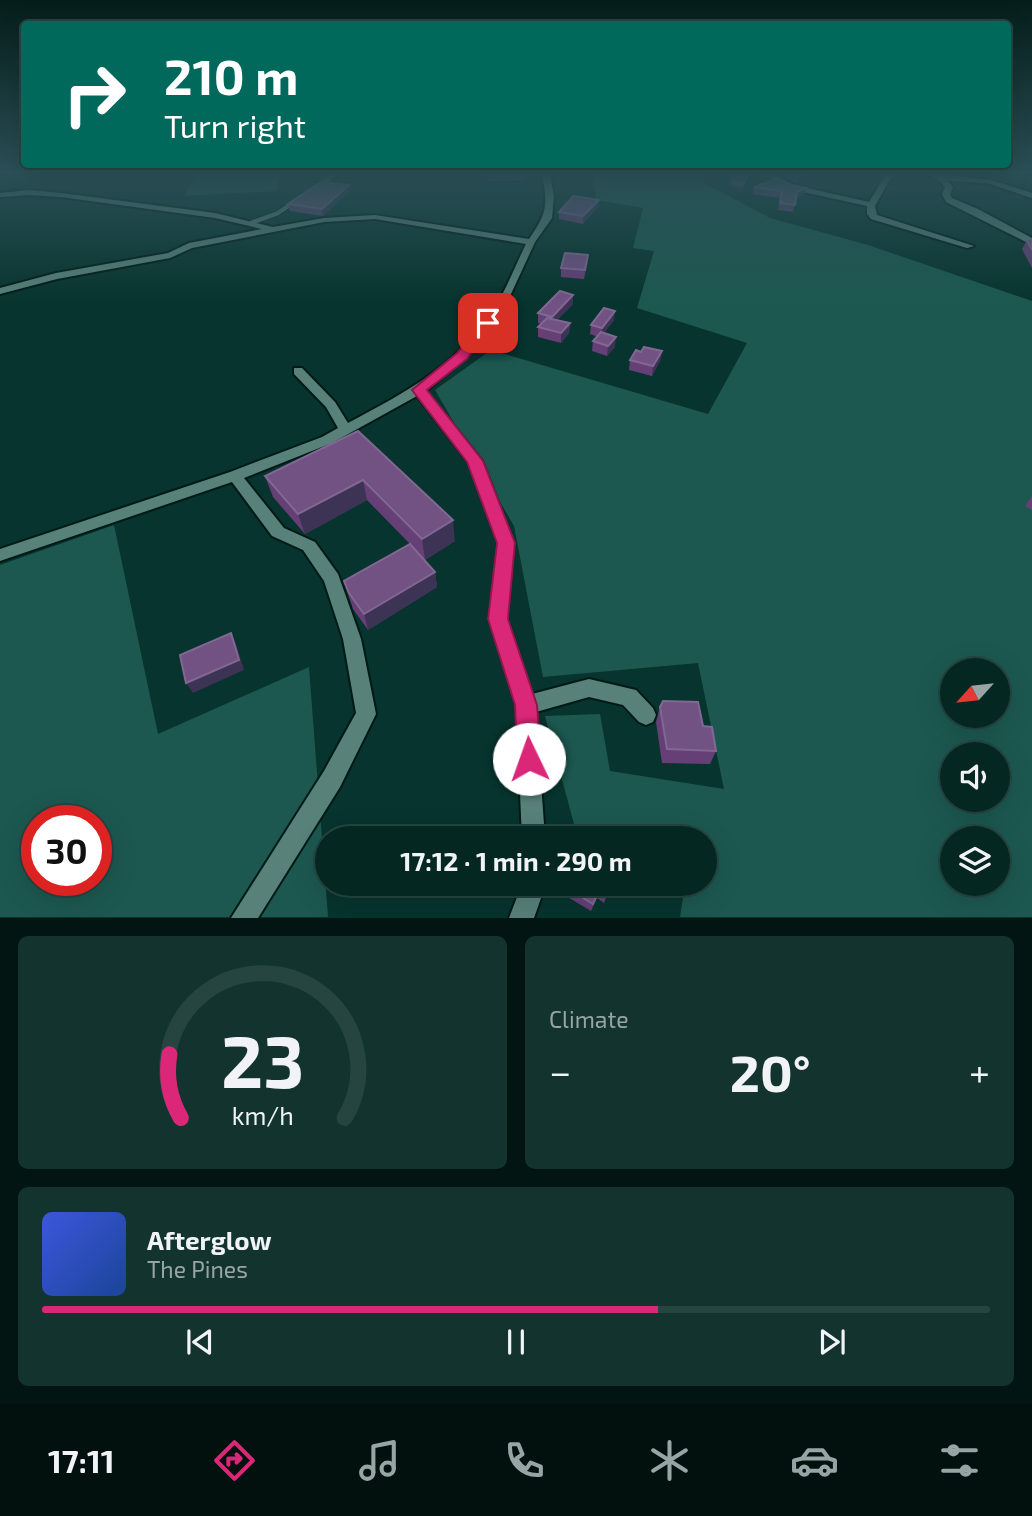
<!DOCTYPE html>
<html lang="en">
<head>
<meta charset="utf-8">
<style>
	body { margin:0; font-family:"Exo 2",sans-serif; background:#13332f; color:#f1f3f6; height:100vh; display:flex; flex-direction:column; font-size:26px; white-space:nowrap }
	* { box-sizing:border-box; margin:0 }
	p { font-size:23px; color:#97a5a5 }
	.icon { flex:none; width:38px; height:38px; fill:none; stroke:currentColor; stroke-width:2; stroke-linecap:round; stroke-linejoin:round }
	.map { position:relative; height:918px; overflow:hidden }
	.drawer { display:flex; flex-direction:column; gap:18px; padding:18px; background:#031513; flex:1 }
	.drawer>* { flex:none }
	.hud { position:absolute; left:21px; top:21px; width:990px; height:147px; border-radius:7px; box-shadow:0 7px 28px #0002,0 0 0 2px #264440; background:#00695c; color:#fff; overflow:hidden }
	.needle { width:46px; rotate:243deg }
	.controls { position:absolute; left:940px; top:658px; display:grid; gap:14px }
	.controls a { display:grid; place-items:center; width:70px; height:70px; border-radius:50%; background:#052722; box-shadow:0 7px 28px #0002,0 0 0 2px #264440; font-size:35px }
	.speed { position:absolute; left:21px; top:805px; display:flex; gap:14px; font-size:35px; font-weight:700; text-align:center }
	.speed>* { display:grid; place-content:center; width:91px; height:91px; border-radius:50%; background:#052722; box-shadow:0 7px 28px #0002,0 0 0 2px #264440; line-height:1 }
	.speed .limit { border:10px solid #d22; background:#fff; color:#111 }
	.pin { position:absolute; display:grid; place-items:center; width:60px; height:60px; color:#fff; margin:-30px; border-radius:14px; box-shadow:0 4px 10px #0006 }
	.me { position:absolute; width:77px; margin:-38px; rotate:357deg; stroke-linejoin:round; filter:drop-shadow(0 0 5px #0008) }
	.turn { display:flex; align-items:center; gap:24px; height:147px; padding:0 28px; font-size:32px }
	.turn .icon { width:91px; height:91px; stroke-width:2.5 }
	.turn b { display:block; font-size:49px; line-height:60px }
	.big { font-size:52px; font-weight:700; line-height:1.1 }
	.drawer .widget { flex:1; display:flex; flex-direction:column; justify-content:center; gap:10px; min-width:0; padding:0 24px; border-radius:10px; background:#13332f }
	.drawer .dial { align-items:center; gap:0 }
	.dial svg { height:182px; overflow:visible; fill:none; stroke:#264440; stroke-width:7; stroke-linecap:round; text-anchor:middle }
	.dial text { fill:#f1f3f6; stroke:none }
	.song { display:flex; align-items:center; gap:21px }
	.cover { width:84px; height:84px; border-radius:10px; background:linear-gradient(135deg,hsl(230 70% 55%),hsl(220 70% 35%)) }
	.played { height:7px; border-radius:4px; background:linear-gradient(90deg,#db2777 65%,#264440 65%) }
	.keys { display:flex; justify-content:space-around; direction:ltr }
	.heat { display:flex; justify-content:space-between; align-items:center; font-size:38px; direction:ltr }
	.drawer .tiles { flex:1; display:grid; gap:18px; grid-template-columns:1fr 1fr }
	.widget:last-child { grid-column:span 2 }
	.trip { position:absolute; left:315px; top:826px; width:402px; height:70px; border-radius:35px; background:#052722; box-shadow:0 7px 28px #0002,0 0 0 2px #264440; font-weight:700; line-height:70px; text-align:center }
	.tab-bar { display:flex; height:112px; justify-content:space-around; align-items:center; background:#02100e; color:#97a5a5 }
	.tab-bar .icon { width:49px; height:49px }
	.tab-bar .selected { color:#db2777 }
	.tab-bar b { font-size:32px; color:#f1f3f6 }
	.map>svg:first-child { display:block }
	.green { fill:#1c5850; fill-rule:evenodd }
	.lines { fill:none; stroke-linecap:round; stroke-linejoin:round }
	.service-casing { stroke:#001a16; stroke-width:6 }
	.minor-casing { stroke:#001a16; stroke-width:4 }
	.service { stroke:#58817a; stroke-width:4.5 }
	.minor { fill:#58817a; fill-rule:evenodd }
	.wall { fill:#673f77 }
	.shaded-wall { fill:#3c3355 }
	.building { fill:#725183; stroke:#816892; stroke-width:2 }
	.route { fill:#db2777; stroke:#8e194d; stroke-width:2 }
</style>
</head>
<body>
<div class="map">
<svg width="1032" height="918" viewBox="0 0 1032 918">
	<rect width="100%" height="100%" fill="#07342e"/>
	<path class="green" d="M196 174H281L276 191 184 196Z
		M594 174H700L706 184 770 218 868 245 1032 301V917H680L684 891 673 884H705V838H597L574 824 545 716 600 714 610 771 724 789 698 663 543 677 514 526 435 390 491 350 708 414 747 343 637 308 654 251 633 248 643 208 596 200ZM952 670H998V716H952ZM952 754H998V800H952ZM952 838H998V884H952Z
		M114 525 158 734 309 667 328 917H0V565ZM37 821H96V880H37Z"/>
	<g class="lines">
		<defs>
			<path id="service" d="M316 188 335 174
				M251 223 278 213 294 202"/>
			<path id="minor" d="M542 174H550L554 196 552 218 535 242 505 307 466 358 426 391 482 461 514 543 507 619 532 694 589 679 636 690 653 708 656 715 653 722 646 725 639 722 623 705 589 697 536 712 545 838H522L516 705 489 619 498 543 468 462 417 396 332 443 244 478 284 528 315 542 338 574 361 639 376 714 340 787 258 918H231L324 771 356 713 343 639 324 581 303 550 272 536 232 482 0 561V549L230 472 322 437 338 428 326 407 294 374V368H302L335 402 348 423C409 390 456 367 495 307 507 288 516 264 526 244L375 219 324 222 192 248 170 258 57 279 0 294V288L56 273 168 253 189 243 262 229 215 218 61 197 30 195 0 197V193L30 190 61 193 215 213 273 227 324 218 375 215 529 239C547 213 548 206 542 174Z
				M763 174H772L794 185 869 202 886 174H893L875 206 877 215 974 246 967 248 871 219 867 214V206L789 189Z
				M928 174 988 179 1032 193V198L987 183 948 181 953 187 950 194 952 198 978 209 1032 238V245L946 202 942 194 945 187 939 181Z
				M522 884H546L534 918H509Z"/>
		</defs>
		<use href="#service" class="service-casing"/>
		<use href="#minor" class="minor-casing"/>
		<use href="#service" class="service"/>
		<use href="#minor" class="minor"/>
	</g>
	<path class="wall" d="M488 174H531V176H525V180L488 181Z
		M750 174 742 188 730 186 731 182Z
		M787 174H806L796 183 786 178Z
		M790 185 806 188 804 195 796 198 793 212 778 210 780 198 753 194 754 187Z
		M350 191 323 216 290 211 288 204Z
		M598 207 583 224 559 219V212Z
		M1032 239V268L1022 249 1027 240Z
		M587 263 584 279 561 277V268Z
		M573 304 557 320 570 323 569 333 561 343 538 337V327L542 324 538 323V313Z
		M614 320 604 333 615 347 607 356 592 351 593 341 598 337 590 334 591 325Z
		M662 351 660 361 652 376 629 370 630 360 641 352Z
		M358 431 455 541 425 560 413 547 435 572 437 587 368 630 353 609 344 581 410 544 367 500 305 534 273 497 265 476Z
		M1032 496V510L1025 506Z
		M660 707 703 726 716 751 710 764 662 763 656 722Z
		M611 884 604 903 597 898 591 911 561 893 562 885Z"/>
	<path class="shaded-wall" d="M801 174H806L796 183 798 177Z
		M349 185 350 191 323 216 322 209Z
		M806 188 804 195 795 199 797 192Z
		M599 200 598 207 583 224V216Z
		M573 295V304L551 326 552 317Z
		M615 311 614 320 601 337 602 328Z
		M570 323 569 333 561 343V333Z
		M616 337 615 347 607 356 608 346Z
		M662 351 660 361 652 376 653 366Z
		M363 480 367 500 305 534 298 514Z
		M453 520 455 541 425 560 422 539Z
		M435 572 437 587 368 630 364 614Z
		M231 633 236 644 244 670 193 693 186 683Z"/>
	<path class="building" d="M488 174H520L488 175Z
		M735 174H749L743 184 731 182Z
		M778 178 790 185 806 188 797 192 795 205 780 203 782 191 754 187Z
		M321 182 349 185 322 209 288 204Z
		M573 196 599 200 583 216 559 212Z
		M1032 239V250L1027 240Z
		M565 253 588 255 585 270 561 268Z
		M560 291 573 295 552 317 538 313Z
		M604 308 615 311 602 328 591 325Z
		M547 318 570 323 561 333 538 327Z
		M601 332 616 337 608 346 593 341Z
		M644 347 662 351 653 366 630 360 636 350 641 352Z
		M358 431 453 520 422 539 363 480 298 514 265 476Z
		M410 544 435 572 364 614 349 593 344 581Z
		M231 633 239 660 186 683 180 655Z
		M663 701 698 702 703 726 712 727 716 751 667 749 660 707Z
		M563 884H611L607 895 599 891 593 904 562 885Z"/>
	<linearGradient id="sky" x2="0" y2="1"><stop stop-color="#041d19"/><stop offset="0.57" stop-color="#2b5057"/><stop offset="1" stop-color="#2b5057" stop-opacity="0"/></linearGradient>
	<rect width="1032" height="303" fill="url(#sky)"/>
	<path class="route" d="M488 320 494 323 467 359 427 390 483 461 515 543 508 619 537 705 541 759 537 767 529 771 520 767 517 759 515 705 488 619 497 543 467 462 412 390 457 353 483 321Z"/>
</svg>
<div class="controls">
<a><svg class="needle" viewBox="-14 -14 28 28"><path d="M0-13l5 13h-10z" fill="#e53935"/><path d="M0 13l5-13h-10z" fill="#97a5a5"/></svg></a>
<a><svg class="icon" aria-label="sound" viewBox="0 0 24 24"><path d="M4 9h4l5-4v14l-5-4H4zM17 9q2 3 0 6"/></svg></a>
<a><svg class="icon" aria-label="layers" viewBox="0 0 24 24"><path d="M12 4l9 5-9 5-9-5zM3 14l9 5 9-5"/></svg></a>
</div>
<div class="speed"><div class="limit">30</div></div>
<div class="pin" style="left:488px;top:323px;background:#d93025"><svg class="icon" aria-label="arrive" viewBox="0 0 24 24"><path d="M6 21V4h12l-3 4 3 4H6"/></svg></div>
<svg class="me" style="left:529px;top:759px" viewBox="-20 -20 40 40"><circle r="19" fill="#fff"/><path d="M0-13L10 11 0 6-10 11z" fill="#db2777"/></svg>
<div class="trip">17:12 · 1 min · 290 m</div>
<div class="hud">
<div class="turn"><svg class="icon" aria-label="right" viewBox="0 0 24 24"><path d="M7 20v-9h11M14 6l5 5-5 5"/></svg><div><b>210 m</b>Turn right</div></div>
</div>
</div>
<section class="drawer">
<div class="tiles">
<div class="widget dial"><svg viewBox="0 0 100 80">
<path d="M14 69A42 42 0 1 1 86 69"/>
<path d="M14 69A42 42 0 0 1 9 41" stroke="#db2777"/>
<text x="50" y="56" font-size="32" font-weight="700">23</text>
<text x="50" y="72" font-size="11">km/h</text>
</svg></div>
<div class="widget"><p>Climate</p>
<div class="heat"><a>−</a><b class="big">20°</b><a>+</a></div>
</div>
<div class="widget">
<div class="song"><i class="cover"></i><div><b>Afterglow</b><p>The Pines</p></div></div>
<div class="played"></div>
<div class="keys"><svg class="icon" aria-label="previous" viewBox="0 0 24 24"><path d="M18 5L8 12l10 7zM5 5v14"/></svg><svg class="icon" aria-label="pause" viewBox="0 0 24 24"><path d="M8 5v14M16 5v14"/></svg><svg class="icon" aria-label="next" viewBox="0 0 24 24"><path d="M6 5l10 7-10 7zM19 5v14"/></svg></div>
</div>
</div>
</section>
<nav class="tab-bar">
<b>17:11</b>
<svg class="icon selected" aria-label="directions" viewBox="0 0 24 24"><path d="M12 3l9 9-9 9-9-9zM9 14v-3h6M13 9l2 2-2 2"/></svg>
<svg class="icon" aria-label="music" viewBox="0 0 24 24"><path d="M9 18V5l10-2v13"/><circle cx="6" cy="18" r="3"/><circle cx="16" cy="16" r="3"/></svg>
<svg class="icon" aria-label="phone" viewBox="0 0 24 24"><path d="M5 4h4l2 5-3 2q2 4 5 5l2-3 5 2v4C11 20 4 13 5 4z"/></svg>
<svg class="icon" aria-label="climate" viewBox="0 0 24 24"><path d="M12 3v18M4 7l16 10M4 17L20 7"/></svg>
<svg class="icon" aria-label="car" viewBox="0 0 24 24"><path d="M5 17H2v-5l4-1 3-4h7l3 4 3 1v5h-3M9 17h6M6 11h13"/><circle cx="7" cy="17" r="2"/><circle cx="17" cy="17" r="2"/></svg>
<svg class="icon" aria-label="filters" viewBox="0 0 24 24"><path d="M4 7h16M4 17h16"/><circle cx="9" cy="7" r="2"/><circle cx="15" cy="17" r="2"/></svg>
</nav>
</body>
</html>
